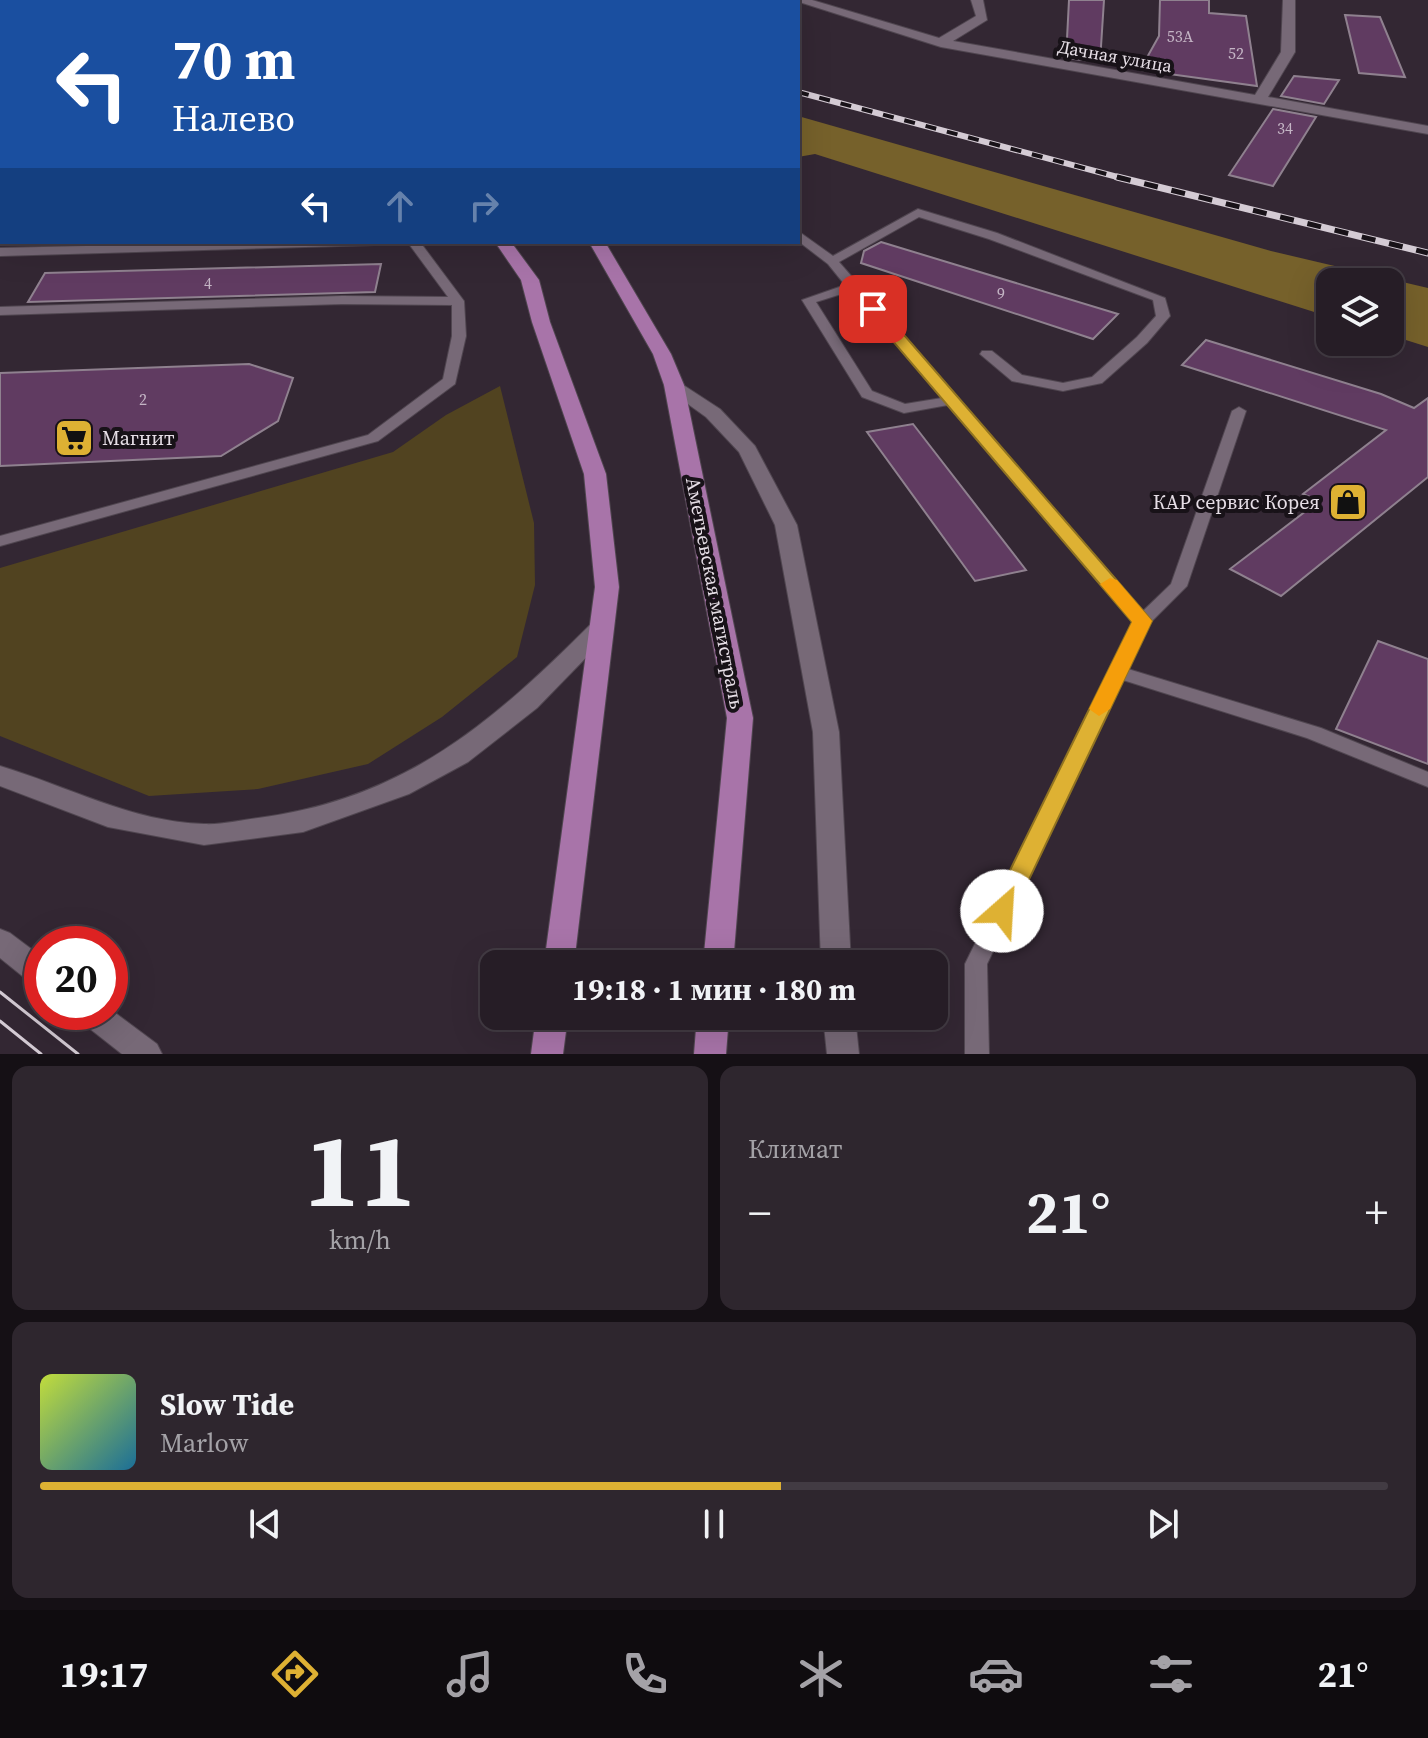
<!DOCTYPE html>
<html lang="ru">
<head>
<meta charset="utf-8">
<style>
	body { margin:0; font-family:"Source Serif 4",serif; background:#2e262e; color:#f1f3f6; height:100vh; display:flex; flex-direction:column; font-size:30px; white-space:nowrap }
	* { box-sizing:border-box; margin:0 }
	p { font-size:26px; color:#a4a2a7 }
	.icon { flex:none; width:44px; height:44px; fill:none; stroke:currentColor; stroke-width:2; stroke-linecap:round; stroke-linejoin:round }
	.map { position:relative; height:1054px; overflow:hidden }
	.details { display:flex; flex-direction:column; gap:12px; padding:12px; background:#151015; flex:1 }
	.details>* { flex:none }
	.top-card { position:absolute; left:0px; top:0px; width:800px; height:244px; box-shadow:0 8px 32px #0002,0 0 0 2px #423b43; background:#1a4fa0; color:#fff; overflow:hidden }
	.tools { position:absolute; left:1316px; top:268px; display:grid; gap:16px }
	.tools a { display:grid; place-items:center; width:88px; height:88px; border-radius:16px; background:#261d26; box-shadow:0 8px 32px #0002,0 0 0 2px #423b43; font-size:40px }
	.speed { position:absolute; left:24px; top:926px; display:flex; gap:16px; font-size:40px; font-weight:700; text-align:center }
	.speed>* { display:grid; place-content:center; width:104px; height:104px; border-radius:50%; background:#261d26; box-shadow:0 8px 32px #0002,0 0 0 2px #423b43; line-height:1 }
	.speed .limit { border:12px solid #d22; background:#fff; color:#111 }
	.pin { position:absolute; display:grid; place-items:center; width:68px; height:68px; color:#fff; margin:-34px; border-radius:16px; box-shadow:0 4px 12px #0006 }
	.me { position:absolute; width:88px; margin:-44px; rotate:26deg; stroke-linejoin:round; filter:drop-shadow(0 0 6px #0008) }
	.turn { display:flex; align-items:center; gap:28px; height:168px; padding:0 40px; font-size:36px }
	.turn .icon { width:104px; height:104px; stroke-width:2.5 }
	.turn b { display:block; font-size:56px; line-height:68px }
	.lanes { display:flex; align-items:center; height:76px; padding:0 40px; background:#0003; justify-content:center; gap:40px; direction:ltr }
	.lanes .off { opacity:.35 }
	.big { font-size:60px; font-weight:700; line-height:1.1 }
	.details .card { flex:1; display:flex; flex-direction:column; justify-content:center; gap:12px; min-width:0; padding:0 28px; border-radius:16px; background:#2e262e }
	.details .dial { align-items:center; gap:0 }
	.dial b { font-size:104px; line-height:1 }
	.song { display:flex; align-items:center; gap:24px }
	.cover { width:96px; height:96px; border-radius:12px; background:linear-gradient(135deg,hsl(70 70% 55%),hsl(200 70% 35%)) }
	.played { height:8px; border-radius:4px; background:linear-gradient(90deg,#deb133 55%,#423b43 55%) }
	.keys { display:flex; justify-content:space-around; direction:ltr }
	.heat { display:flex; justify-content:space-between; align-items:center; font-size:44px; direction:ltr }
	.details .tiles { flex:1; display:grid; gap:12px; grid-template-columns:1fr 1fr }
	.card:last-child { grid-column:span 2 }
	.trip { position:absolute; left:480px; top:950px; width:468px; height:80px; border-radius:16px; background:#261d26; box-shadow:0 8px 32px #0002,0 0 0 2px #423b43; font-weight:700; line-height:80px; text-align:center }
	.menu { display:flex; height:128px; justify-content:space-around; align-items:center; background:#0f0c0f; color:#a4a2a7 }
	.menu .icon { width:56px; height:56px }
	.menu .current { color:#deb133 }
	.menu b { font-size:36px; color:#f1f3f6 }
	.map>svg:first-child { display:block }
	.green { fill:#514320 }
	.forest { fill:#76612b }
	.building { fill:#603b61; stroke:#8f818f; stroke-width:2 }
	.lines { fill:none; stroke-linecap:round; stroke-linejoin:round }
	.service-casing { stroke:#504650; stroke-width:2 }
	.minor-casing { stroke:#504650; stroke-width:2 }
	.secondary-casing { stroke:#504650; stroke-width:2 }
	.primary-casing { stroke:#504650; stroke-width:2 }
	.service { fill:#776977; fill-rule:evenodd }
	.minor { fill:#776977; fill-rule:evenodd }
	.secondary { fill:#776977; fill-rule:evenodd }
	.primary { fill:#a874a9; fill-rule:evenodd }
	.tram { stroke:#d4cbd4; stroke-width:3 }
	.rail-far1-casing { stroke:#d4cbd4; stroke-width:6 }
	.rail-casing { stroke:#d4cbd4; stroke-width:7 }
	.rail-far1 { stroke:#181218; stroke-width:4; stroke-dasharray:11; stroke-linecap:butt }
	.rail { stroke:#181218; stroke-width:5; stroke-dasharray:14; stroke-linecap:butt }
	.route { fill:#deb133; stroke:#907321; stroke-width:2 }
	.slow { fill:#f59e0b }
	.labels { text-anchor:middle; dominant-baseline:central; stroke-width:8; stroke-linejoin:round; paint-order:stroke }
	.number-label { font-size:16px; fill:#c4b5c5 }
	.far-street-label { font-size:18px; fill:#e6dee6; stroke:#181218 }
	.poi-label { font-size:20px; fill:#e6dee6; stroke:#181218; text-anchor:start }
	.street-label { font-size:20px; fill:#e6dee6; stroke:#181218 }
</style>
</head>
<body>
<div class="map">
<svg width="1428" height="1054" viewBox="0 0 1428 1054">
	<rect width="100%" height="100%" fill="#332733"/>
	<path class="green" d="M500 386 534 523 535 585 517 657 442 717 368 764 258 789 149 796 0 736V568L393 452 446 415Z"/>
	<path class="forest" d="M798 116 1271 251 1428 288V347L1390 335V282H1330V317L815 154 798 157Z"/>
	<path class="building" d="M1069 0H1104L1100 62 1066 58Z
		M1160 0H1209V13L1246 16 1257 86 1140 70 1159 36Z
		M1345 15 1380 17 1405 77 1359 73Z
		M1294 76 1339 80 1324 104 1281 96Z
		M1273 109 1316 117 1273 186 1229 175Z
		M881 242 1118 314 1093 339 861 263 864 251Z
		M381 264 375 292 28 302 45 273Z
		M1206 340 1381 394 1414 408 1428 398V477L1281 596 1230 569 1319 501 1303 494 1386 430 1182 365Z
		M249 364 293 378 278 421 221 456 0 466V373Z
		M913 424 1026 570 975 581 867 432Z
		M1378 641 1428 659V764L1336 729Z"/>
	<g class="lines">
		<defs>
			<path id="service" d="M0 0H4L6 2 0 5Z
				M0 101H2V108H0Z
				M0 184H2V190H0Z
				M918 209 997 233 1165 298 1170 316 1147 343 1102 383 1063 391 1012 381 980 354 982 351H992L1022 375 1063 383 1092 377 1137 337 1156 316 1153 300 989 239 919 217 839 262 1143 611 1171 584 1232 411 1239 407 1246 411 1187 586 1149 624 1128 669 1321 728 1428 772V787L1307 738 1123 680 987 964 989 1054H965V964L1133 622 948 405 904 413 862 397 802 300 845 285 828 264 798 241V231L833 256ZM851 291 942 398 905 404 872 391 816 302Z
				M256 242H420L464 301 466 336 455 384 378 441 0 546V536L368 435 443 379 452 336V305L342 304 0 315V307L342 296 448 297 409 244 0 256V248Z"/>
			<path id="minor" d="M793 0H812L939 38 976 16 971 0H983L987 20 953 41 1255 95 1281 52 1283 0H1295V52L1268 97 1428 126V134L941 47Z"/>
			<path id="secondary" d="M674 379 720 409 755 446 797 525 839 732 851 964H821L813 732 775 525 739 452 706 417 667 389 664 385 667 381Z
				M600 621 612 629 608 635 537 708 468 762 409 794 303 832 204 845 108 827 0 786V766C67 786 132 822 204 824 221 825 241 820 258 818 404 799 491 724 592 623Z
				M0 929 10 933 42 957V987L31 983 0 958Z
				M110 1009 157 1044 162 1054H122L80 1021 76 1012H110Z
				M823 1016H855L859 1054H827Z"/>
			<path id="primary" d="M128 0H144L145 2H129Z
				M236 0H251L252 2H237Z
				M495 242H511L539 280 550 322 606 474 619 587 574 964H544L595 587 584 474 532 322 521 280Z
				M589 242H605L671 354 684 385 753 718 733 964H703L727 718 664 385 653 354Z
				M536 1016H568L563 1054H531Z
				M697 1016H729L726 1054H694Z"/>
		</defs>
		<use href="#service" class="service-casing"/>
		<use href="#minor" class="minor-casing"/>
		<use href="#secondary" class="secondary-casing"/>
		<use href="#primary" class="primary-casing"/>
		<use href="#service" class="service"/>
		<use href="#minor" class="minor"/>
		<use href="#secondary" class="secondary"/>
		<use href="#primary" class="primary"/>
		<path class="tram" d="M0 992 78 1054
			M0 1021 41 1054"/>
		<defs>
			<path id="rail-far1" d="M510 0 515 2
				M798 92 1125 179"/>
			<path id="rail" d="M1117 177 1428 253"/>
		</defs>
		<use href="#rail-far1" class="rail-far1-casing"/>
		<use href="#rail" class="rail-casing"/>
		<use href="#rail-far1" class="rail-far1"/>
		<use href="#rail" class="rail"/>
	</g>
	<path class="route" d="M868 306H879L1152 621 1014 911 1011 918 1002 921 993 918 990 911 1132 622 868 312Z"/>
	<path class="slow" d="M1110 578 1117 580 1152 621 1110 709 1099 716 1089 709 1132 622 1100 584Z"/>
	<defs>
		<symbol id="supermarket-square" viewBox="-11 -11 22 22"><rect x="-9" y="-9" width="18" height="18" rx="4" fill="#deb133" stroke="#181218"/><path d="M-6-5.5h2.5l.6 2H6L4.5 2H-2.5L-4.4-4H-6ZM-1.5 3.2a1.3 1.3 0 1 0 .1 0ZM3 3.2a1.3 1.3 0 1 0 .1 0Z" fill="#111"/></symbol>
		<symbol id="shop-square" viewBox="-11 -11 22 22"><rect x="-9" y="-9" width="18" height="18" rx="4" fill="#deb133" stroke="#181218"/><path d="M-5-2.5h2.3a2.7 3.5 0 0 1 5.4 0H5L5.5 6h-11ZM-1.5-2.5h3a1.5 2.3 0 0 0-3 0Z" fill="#111"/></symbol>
	</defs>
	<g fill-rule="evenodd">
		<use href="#supermarket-square" x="52" y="416" width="44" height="44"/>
		<use href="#shop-square" x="1326" y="480" width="44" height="44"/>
	</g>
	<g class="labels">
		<g class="number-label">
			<text x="1180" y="36">53А</text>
			<text x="1236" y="53">52</text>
			<text x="1285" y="128">34</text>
			<text x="208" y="283">4</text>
			<text x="1001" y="293">9</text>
			<text x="143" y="399">2</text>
		</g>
		<g class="far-street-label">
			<text transform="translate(1115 56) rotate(10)">Дачная улица</text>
		</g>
		<g class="poi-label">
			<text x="102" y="438">Магнит</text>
			<text x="1320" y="502" text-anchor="end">КАР сервис Корея</text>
		</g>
		<g class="street-label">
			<text transform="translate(715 593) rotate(79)">Аметьевская магистраль</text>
		</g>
	</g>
</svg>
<div class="tools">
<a><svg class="icon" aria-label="layers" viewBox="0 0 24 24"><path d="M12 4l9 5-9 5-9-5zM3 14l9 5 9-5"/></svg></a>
</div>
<div class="speed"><div class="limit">20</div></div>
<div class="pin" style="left:873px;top:309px;background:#d93025"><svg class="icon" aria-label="arrive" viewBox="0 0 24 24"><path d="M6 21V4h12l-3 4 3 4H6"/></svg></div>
<svg class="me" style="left:1002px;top:911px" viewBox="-20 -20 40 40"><circle r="19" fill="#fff"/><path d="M0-13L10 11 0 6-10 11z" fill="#deb133"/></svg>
<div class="trip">19:18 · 1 мин · 180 m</div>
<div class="top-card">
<div class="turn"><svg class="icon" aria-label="left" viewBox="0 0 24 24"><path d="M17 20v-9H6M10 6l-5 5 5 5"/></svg><div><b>70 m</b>Налево</div></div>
<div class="lanes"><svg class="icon" aria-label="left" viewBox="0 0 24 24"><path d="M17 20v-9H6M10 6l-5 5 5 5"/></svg><svg class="icon off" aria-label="ahead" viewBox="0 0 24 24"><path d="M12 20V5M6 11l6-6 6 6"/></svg><svg class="icon off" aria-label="right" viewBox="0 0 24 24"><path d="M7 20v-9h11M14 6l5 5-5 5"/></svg></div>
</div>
</div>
<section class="details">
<div class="tiles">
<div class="card dial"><b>11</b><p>km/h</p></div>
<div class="card"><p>Климат</p>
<div class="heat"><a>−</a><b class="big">21°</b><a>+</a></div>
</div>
<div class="card">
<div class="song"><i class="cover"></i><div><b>Slow Tide</b><p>Marlow</p></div></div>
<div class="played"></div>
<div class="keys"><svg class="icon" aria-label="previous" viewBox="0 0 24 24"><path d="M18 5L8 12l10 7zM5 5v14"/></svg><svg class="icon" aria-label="pause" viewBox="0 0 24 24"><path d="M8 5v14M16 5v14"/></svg><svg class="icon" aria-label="next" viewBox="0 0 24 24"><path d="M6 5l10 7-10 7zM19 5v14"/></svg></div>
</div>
</div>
</section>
<nav class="menu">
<b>19:17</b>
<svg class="icon current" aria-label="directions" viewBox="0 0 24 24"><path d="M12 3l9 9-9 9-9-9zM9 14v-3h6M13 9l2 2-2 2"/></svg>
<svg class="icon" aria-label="music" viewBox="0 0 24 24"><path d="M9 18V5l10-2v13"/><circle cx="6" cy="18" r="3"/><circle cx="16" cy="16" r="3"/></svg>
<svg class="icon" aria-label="phone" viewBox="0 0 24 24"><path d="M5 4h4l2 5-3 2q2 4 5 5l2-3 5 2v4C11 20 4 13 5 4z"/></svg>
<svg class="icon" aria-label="climate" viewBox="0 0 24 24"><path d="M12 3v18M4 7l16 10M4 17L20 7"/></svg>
<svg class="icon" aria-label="car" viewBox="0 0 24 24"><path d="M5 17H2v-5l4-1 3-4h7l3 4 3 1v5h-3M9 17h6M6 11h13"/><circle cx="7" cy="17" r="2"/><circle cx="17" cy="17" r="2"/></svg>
<svg class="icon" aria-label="filters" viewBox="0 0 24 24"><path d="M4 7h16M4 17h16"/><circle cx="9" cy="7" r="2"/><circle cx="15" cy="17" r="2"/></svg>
<b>21°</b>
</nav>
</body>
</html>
